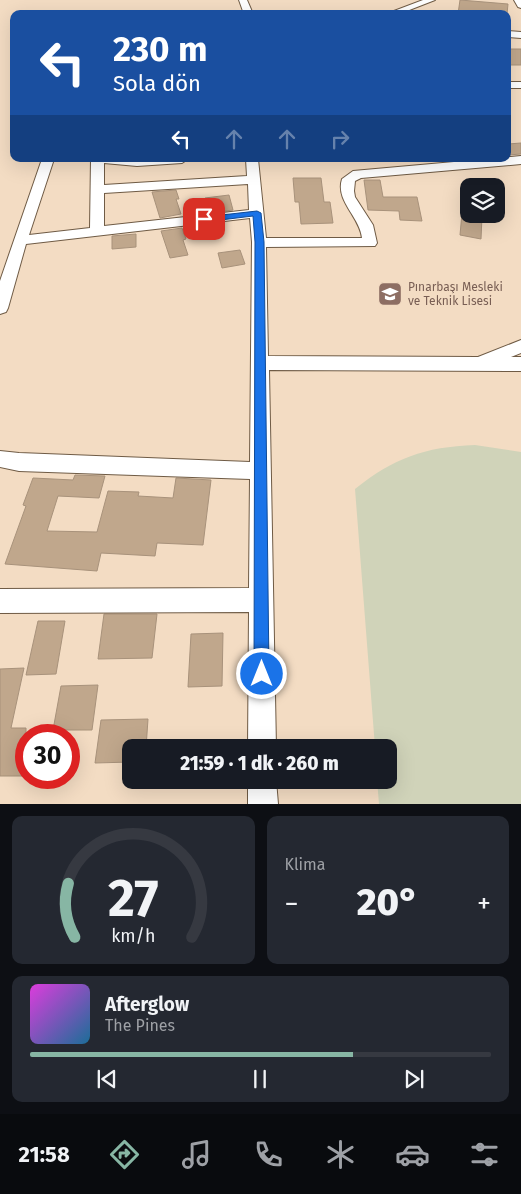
<!DOCTYPE html>
<html lang="tr">
<head>
<meta charset="utf-8">
<style>
	body { margin:0; font-family:"Fira Sans",sans-serif; background:#242831; color:#f1f3f6; height:100vh; display:flex; flex-direction:column; font-size:19px; white-space:nowrap }
	* { box-sizing:border-box; margin:0 }
	p { font-size:16px; color:#9ea1a6 }
	.icon { flex:none; width:28px; height:28px; fill:none; stroke:currentColor; stroke-width:2; stroke-linecap:round; stroke-linejoin:round }
	.map { position:relative; height:804px; overflow:hidden }
	.side { display:flex; flex-direction:column; gap:12px; padding:12px; background:#0d0f14; flex:1 }
	.side>* { flex:none }
	.guide { position:absolute; left:10px; top:10px; width:501px; height:152px; border-radius:10px; box-shadow:0 5px 20px #0002; background:#1a4fa0; color:#fff; overflow:hidden }
	.fabs { position:absolute; left:460px; top:178px; display:grid; gap:10px }
	.fabs a { display:grid; place-items:center; width:45px; height:45px; border-radius:10px; background:#171b24; box-shadow:0 5px 20px #0002; font-size:25px }
	.speed { position:absolute; left:15px; top:724px; display:flex; gap:10px; font-size:25px; font-weight:700; text-align:center }
	.speed>* { display:grid; place-content:center; width:65px; height:65px; border-radius:50%; background:#171b24; box-shadow:0 5px 20px #0002; line-height:1 }
	.speed .limit { border:8px solid #d22; background:#fff; color:#111 }
	.pin { position:absolute; display:grid; place-items:center; width:42px; height:42px; color:#fff; margin:-21px; border-radius:10px; box-shadow:0 2px 8px #0006 }
	.me { position:absolute; width:55px; margin:-28px; rotate:0deg; stroke-linejoin:round; filter:drop-shadow(0 0 4px #0008) }
	.turn { display:flex; align-items:center; gap:18px; height:105px; padding:0 20px; font-size:22px }
	.turn .icon { width:65px; height:65px; stroke-width:2.5 }
	.turn b { display:block; font-size:35px; line-height:42px }
	.lanes { display:flex; align-items:center; height:48px; padding:0 20px; background:#0003; justify-content:center; gap:25px; direction:ltr }
	.lanes .off { opacity:.35 }
	.big { font-size:38px; font-weight:800; line-height:1.1 }
	.side .widget { flex:1; display:flex; flex-direction:column; justify-content:center; gap:8px; min-width:0; padding:0 18px; border-radius:10px; background:#242831 }
	.side .dial { align-items:center; gap:0 }
	.dial svg { height:130px; overflow:visible; fill:none; stroke:#363941; stroke-width:7; stroke-linecap:round; text-anchor:middle }
	.dial text { fill:#f1f3f6; stroke:none }
	.song { display:flex; align-items:center; gap:15px }
	.cover { width:60px; height:60px; border-radius:8px; background:linear-gradient(135deg,hsl(300 70% 55%),hsl(200 70% 35%)) }
	.played { height:5px; border-radius:2px; background:linear-gradient(90deg,#87b6a4 70%,#363941 70%) }
	.keys { display:flex; justify-content:space-around; direction:ltr }
	.heat { display:flex; justify-content:space-between; align-items:center; font-size:28px; direction:ltr }
	.side .tiles { flex:1; display:grid; gap:12px; grid-template-columns:1fr 1fr }
	.widget:last-child { grid-column:span 2 }
	.trip { position:absolute; left:122px; top:739px; width:275px; height:50px; border-radius:10px; background:#171b24; box-shadow:0 5px 20px #0002; font-weight:800; line-height:50px; text-align:center }
	.tab-bar { display:flex; height:80px; justify-content:space-around; align-items:center; background:#090b0e; color:#9ea1a6 }
	.tab-bar .icon { width:35px; height:35px }
	.tab-bar .selected { color:#87b6a4 }
	.tab-bar b { font-size:22px; color:#f1f3f6 }
	.map>svg:first-child { display:block }
	.green { fill:#d0d3b9 }
	.building { fill:#c0a78c; stroke:#a8927b }
	.lines { fill:none; stroke-linecap:round; stroke-linejoin:round }
	.minor-casing { stroke:#6f5b45; stroke-width:2 }
	.minor { fill:#fff; fill-rule:evenodd }
	.route { fill:#1a73e8; stroke:#114b97 }
	.labels { text-anchor:middle; dominant-baseline:central; stroke-width:4.5; stroke-linejoin:round; paint-order:stroke }
	.education-label { font-size:12px; fill:#785e54; stroke:#f3dcc3; text-anchor:start }
</style>
</head>
<body>
<div class="map">
<svg width="521" height="804" viewBox="0 0 521 804">
	<rect width="100%" height="100%" fill="#f3dcc3"/>
	<path class="green" d="M475 445 521 452V804H379L377 780H389V748L375 747 355 489C394 458 424 447 475 445Z"/>
	<path class="building" d="M460 0 508 4 507 14H458Z
		M508 49H521V65H508Z
		M521 143V154L508 155V144Z
		M293 178H321L324 202H330L333 223 301 224 299 202H295Z
		M364 180H380L383 197H417L422 221 400 220 399 211 368 210Z
		M176 190 179 199H176L181 214 160 218 152 192Z
		M229 195 233 210 209 213 205 198Z
		M462 213 482 216 481 239 460 235Z
		M182 228 186 239 183 240 188 255 170 258 161 231Z
		M136 234V247L112 249V236Z
		M240 250 245 264 222 268 218 253Z
		M75 475 105 476 99 498 58 496 47 531 97 532 108 491 139 492 138 496 173 498 176 478 211 480 203 545 157 543 155 556 101 553 97 571 5 564 26 506 23 505 33 478 73 480Z
		M104 614H157L152 658 98 659Z
		M38 621H65L56 674 26 675Z
		M223 633 222 686 188 687 191 634Z
		M24 668 11 728H26V776H0V669Z
		M98 685 92 730H53L61 686Z
		M148 719 146 748H131V762L95 763 101 720Z"/>
	<g class="lines">
		<defs>
			<path id="minor" d="M239 0H247L253 14H244Z
				M423 0H435L399 14H386Z
				M514 0H521V8L518 7Z
				M508 31 521 32V38L508 37Z
				M508 82H521V88H508Z
				M521 156V164L361 178 355 181 354 191 355 197 373 225 377 243 375 246 266 247 268 356 478 357 521 340V353L511 357H521V371L269 370 276 748H248L249 612 0 613V589L249 588 250 479 19 471 0 467V451L19 453 250 462 252 242 250 218 26 244 8 308 6 312 0 314V281L42 159H54L29 235 90 228 91 159H188L182 163 137 166 104 163V185L247 176 246 159H258L266 238H362C360 217 335 201 342 179L353 171ZM248 184 249 210 104 226V193Z
				M248 780H276L278 804H248Z"/>
		</defs>
		<use href="#minor" class="minor-casing"/>
		<use href="#minor" class="minor"/>
	</g>
	<path class="route" d="M257 211 261 213 264 242 269 674 267 679 262 681 256 679 254 674 255 242 253 216 204 222 199 219 204 217Z"/>
	<defs>
		<symbol id="school-square" viewBox="-11 -11 22 22"><rect x="-9" y="-9" width="18" height="18" rx="4" fill="#8d6e63" stroke="#f3dcc3"/><path d="M0-5L7-2L0 1L-7-2ZM-4 1L0 2.5L4 1V4Q0 6-4 4Z" fill="#fff"/></symbol>
	</defs>
	<g fill-rule="evenodd">
		<use href="#school-square" x="376" y="280" width="28" height="28"/>
	</g>
	<g class="labels">
		<g class="education-label">
			<text x="408" y="287">Pınarbaşı Mesleki<tspan x="408" dy="14">ve Teknik Lisesi</tspan></text>
		</g>
	</g>
</svg>
<div class="fabs">
<a><svg class="icon" aria-label="layers" viewBox="0 0 24 24"><path d="M12 4l9 5-9 5-9-5zM3 14l9 5 9-5"/></svg></a>
</div>
<div class="speed"><div class="limit">30</div></div>
<div class="pin" style="left:204px;top:219px;background:#d93025"><svg class="icon" aria-label="arrive" viewBox="0 0 24 24"><path d="M6 21V4h12l-3 4 3 4H6"/></svg></div>
<svg class="me" style="left:262px;top:674px" viewBox="-20 -20 40 40"><circle r="17" fill="#1a73e8" stroke="#fff" stroke-width="3"/><path d="M0-11L8 9 0 5-8 9z" fill="#fff"/></svg>
<div class="trip">21:59 · 1 dk · 260 m</div>
<div class="guide">
<div class="turn"><svg class="icon" aria-label="left" viewBox="0 0 24 24"><path d="M17 20v-9H6M10 6l-5 5 5 5"/></svg><div><b>230 m</b>Sola dön</div></div>
<div class="lanes"><svg class="icon" aria-label="left" viewBox="0 0 24 24"><path d="M17 20v-9H6M10 6l-5 5 5 5"/></svg><svg class="icon off" aria-label="ahead" viewBox="0 0 24 24"><path d="M12 20V5M6 11l6-6 6 6"/></svg><svg class="icon off" aria-label="ahead" viewBox="0 0 24 24"><path d="M12 20V5M6 11l6-6 6 6"/></svg><svg class="icon off" aria-label="right" viewBox="0 0 24 24"><path d="M7 20v-9h11M14 6l5 5-5 5"/></svg></div>
</div>
</div>
<section class="side">
<div class="tiles">
<div class="widget dial"><svg viewBox="0 0 100 80">
<path d="M14 69A42 42 0 1 1 86 69"/>
<path d="M14 69A42 42 0 0 1 10 36" stroke="#87b6a4"/>
<text x="50" y="56" font-size="32" font-weight="700">27</text>
<text x="50" y="72" font-size="11">km/h</text>
</svg></div>
<div class="widget"><p>Klima</p>
<div class="heat"><a>−</a><b class="big">20°</b><a>+</a></div>
</div>
<div class="widget">
<div class="song"><i class="cover"></i><div><b>Afterglow</b><p>The Pines</p></div></div>
<div class="played"></div>
<div class="keys"><svg class="icon" aria-label="previous" viewBox="0 0 24 24"><path d="M18 5L8 12l10 7zM5 5v14"/></svg><svg class="icon" aria-label="pause" viewBox="0 0 24 24"><path d="M8 5v14M16 5v14"/></svg><svg class="icon" aria-label="next" viewBox="0 0 24 24"><path d="M6 5l10 7-10 7zM19 5v14"/></svg></div>
</div>
</div>
</section>
<nav class="tab-bar">
<b>21:58</b>
<svg class="icon selected" aria-label="directions" viewBox="0 0 24 24"><path d="M12 3l9 9-9 9-9-9zM9 14v-3h6M13 9l2 2-2 2"/></svg>
<svg class="icon" aria-label="music" viewBox="0 0 24 24"><path d="M9 18V5l10-2v13"/><circle cx="6" cy="18" r="3"/><circle cx="16" cy="16" r="3"/></svg>
<svg class="icon" aria-label="phone" viewBox="0 0 24 24"><path d="M5 4h4l2 5-3 2q2 4 5 5l2-3 5 2v4C11 20 4 13 5 4z"/></svg>
<svg class="icon" aria-label="climate" viewBox="0 0 24 24"><path d="M12 3v18M4 7l16 10M4 17L20 7"/></svg>
<svg class="icon" aria-label="car" viewBox="0 0 24 24"><path d="M5 17H2v-5l4-1 3-4h7l3 4 3 1v5h-3M9 17h6M6 11h13"/><circle cx="7" cy="17" r="2"/><circle cx="17" cy="17" r="2"/></svg>
<svg class="icon" aria-label="filters" viewBox="0 0 24 24"><path d="M4 7h16M4 17h16"/><circle cx="9" cy="7" r="2"/><circle cx="15" cy="17" r="2"/></svg>
</nav>
</body>
</html>
